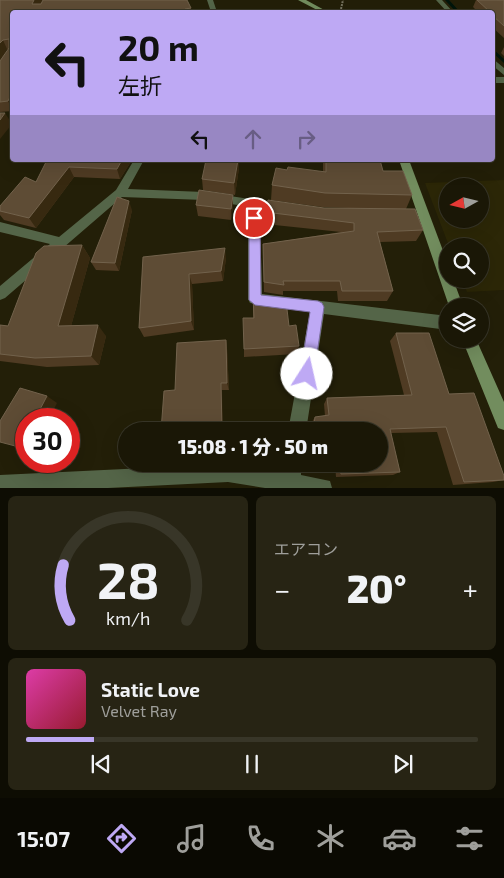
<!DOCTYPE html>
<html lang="ja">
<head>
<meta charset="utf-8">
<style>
	body { margin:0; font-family:"Exo 2","Noto Sans JP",sans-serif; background:#272414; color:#f1f3f6; height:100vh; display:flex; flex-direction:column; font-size:19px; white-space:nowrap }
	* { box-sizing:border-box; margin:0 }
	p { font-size:16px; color:#9f9f9b }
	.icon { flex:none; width:28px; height:28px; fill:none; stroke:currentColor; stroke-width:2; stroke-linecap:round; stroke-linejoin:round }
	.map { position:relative; height:488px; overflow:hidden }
	.panel { display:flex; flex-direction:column; gap:8px; padding:8px; background:#0e0d03; flex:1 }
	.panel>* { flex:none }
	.top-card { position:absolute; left:10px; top:10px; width:485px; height:152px; border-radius:5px; box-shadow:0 5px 20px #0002,0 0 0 1px #383628; background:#bea9f4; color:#111; overflow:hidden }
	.needle { width:32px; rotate:262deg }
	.fabs { position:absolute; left:439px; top:178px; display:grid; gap:10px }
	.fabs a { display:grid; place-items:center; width:50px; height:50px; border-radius:50%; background:#1a1706; box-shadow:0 5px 20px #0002,0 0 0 1px #383628; font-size:25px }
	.speed { position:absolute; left:15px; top:408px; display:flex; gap:10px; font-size:25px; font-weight:700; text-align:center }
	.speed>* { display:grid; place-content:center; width:65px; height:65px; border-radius:50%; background:#1a1706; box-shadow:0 5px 20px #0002,0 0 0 1px #383628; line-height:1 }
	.speed .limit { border:8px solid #d22; background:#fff; color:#111 }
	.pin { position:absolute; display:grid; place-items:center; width:42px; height:42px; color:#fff; margin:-21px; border:2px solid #fff; border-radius:50%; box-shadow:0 1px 5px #0007 }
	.me { position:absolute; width:55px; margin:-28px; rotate:10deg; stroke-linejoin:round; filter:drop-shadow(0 0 4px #0008) }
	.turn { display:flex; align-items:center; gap:18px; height:105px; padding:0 25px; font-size:22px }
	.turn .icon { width:65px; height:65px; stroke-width:2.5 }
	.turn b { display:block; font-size:35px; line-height:42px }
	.lanes { display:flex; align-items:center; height:48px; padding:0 25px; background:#0003; justify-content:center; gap:25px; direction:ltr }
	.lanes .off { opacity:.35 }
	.big { font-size:38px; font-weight:800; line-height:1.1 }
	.panel .widget { flex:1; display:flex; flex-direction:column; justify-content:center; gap:8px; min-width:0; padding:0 18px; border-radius:8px; background:#272414 }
	.panel .dial { align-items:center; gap:0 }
	.dial svg { height:130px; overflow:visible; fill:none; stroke:#383628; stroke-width:7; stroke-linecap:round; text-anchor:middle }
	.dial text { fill:#f1f3f6; stroke:none }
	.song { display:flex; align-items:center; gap:15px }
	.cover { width:60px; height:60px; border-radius:8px; background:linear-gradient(135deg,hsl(320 70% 55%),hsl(350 70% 35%)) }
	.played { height:5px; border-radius:2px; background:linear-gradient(90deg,#bea9f4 15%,#383628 15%) }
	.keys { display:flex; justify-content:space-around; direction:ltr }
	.heat { display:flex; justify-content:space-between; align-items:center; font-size:28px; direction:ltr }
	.panel .tiles { flex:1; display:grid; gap:8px; grid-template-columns:1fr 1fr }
	.widget:last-child { grid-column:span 2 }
	.trip { position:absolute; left:118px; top:422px; width:270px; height:50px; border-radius:25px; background:#1a1706; box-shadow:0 5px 20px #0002,0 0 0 1px #383628; font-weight:800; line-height:50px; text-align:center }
	.dock { display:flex; height:80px; justify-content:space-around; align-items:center; background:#0a0902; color:#9f9f9b }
	.dock .icon { width:35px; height:35px }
	.dock .selected { color:#bea9f4 }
	.dock b { font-size:22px; color:#f1f3f6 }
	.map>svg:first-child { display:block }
	.built { fill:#2c2707; fill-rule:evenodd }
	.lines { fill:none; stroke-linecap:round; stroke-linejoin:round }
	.stream { fill:#00150b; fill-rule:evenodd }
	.path { stroke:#777461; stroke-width:2; stroke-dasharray:2 1; stroke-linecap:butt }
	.street { fill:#546548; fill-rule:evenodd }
	.secondary { fill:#728d5e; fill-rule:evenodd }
	.wall { fill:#4f3b23 }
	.shaded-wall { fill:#372910 }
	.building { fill:#5e4c35; stroke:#72624c }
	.route { fill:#bea9f4; stroke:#7c6e9f }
</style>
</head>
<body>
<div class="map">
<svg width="504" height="488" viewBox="0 0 504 488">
	<rect width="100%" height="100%" fill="#231f08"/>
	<path class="built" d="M504 180V290L467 292 462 279H480V246H449L425 183ZM448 186H480V219H448Z"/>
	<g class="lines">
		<path class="stream" d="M445 0H449L460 12H456Z
			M492 48 504 59V63L492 52Z"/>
		<path class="path" d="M341 9 343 0"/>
		<path class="street" d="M207 0H213L217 12H211Z
			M436 0H442L453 12H447Z
			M492 58 504 68V75L492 65Z
			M492 77H504V83H492Z
			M134 160H144L128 189 204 192 288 205 290 208 288 211 284 212 262 209 260 218 262 294 448 316V330L324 314 306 431H288L310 312 250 303 248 299V218L251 207 204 200 122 197 5 298 0 300V286L50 244 0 232V222L59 237 116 190Z
			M228 464 282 472 283 464H301V475L330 481 332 488H265L228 482 108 488H0V475Z"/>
		<path class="secondary" d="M298 0H306L328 12H321Z
			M399 160H409L448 264V279H453L463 306H449Z
			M462 339H476L504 402V430L498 428Z"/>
	</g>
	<path class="wall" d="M0 0 191 8 192 12H12V111L0 112V61L8 49H7L0 61Z
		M476 0H504V38L492 27V12H478L473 7Z
		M504 47V56L501 53Z
		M47 160H132L120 179 74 177 36 228 4 220 0 215V206L36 182Z
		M323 160H380L383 171 412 195 406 209 423 230 416 241 380 242 393 291 387 301H338L337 291H283V295L264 292 263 244 341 232 265 224V212L324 208 374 209 322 207 271 200 272 185 287 170 323 172Z
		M239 168 235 195 203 190 202 179Z
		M196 205 233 206 231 220 198 216Z
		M132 210 119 271 96 270 91 262Z
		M82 245 90 258 71 326 106 336 99 365 47 367 0 361V325L8 326Z
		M143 257 226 258 223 281 192 284 194 330 144 337 139 328Z
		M253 296 289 326 299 346 297 354 244 357V349L253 318Z
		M396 333 449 394 504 480 493 482 453 485 437 432 391 433 400 472 393 475 336 477 335 464H379V431H311L312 422 315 417 325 416 324 404 327 398 404 395 390 341Z
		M226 340 227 348 229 390H175Z"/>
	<path class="shaded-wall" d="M34 0H43L36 12 32 4Z
		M3 40 7 49 0 61V43Z
		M12 93V109L8 101Z
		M5 113 12 124 0 139V120Z
		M122 160H132L120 179 117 169Z
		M238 160H239V168L235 195 234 183Z
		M69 167 74 177 36 228 29 218Z
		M233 195V206L231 220V209Z
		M129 201 132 210 119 271 115 263Z
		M82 245 90 258 68 337 58 326Z
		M225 248 226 258 223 281 221 271Z
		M189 274 192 284 194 330 191 321Z
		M98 325 106 336 99 365 91 356Z
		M226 340 227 348 229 390 227 383Z
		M221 383 222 390 223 431H222Z
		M47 396 57 403 49 419H35Z
		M26 434V450L19 447Z"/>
	<path class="building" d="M0 0H34L32 4H41L43 0H187L191 8 185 9V12H12V93L8 101 0 102V61L9 48V39L3 40 0 43Z
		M477 0H504V26L492 15V12H490Z
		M0 113H5L0 120Z
		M47 160H122L117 169 69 167 29 218 0 211V206L25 177 36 182Z
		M206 160H238L234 183 202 179Z
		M326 160H380L383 171H403L412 195 325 193 272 185 276 168 287 170 288 167 326 172Z
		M199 190 233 195 231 209 196 205Z
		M117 197 129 201 115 263 91 262Z
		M268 200 324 208 415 209 423 230 377 232 393 291H342L340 281H283L284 285 264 282 263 244 354 231V223L265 212Z
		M82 245 58 326 98 325 91 356 35 358 0 354V325L8 326 36 253 44 246Z
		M225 248 221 271 189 274 191 321 139 328 143 257Z
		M253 296 286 301 289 326 296 325 299 346 244 349 243 318H254Z
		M396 333H429L449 394 474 393 504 476V480L464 482 446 427 390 429 400 472 341 474 339 464H379V431H313L315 417 329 415 327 398 412 395Z
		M226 340 227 383H221L222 431H161L164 391 175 390 177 343Z
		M20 388 47 396 35 419H26V434L19 447 0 442V421Z"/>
	<path class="route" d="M254 214 260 218 261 295 318 301 322 303 324 307 314 374 312 379 307 381 302 379 300 374 310 312 255 305 249 300V218Z"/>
</svg>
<div class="fabs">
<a><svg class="needle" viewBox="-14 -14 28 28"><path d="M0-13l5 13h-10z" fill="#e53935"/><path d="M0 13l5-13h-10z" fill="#9f9f9b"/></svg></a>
<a><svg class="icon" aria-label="search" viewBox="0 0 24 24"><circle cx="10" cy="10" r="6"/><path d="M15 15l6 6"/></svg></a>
<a><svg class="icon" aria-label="layers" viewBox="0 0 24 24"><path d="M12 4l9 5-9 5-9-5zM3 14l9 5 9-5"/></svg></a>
</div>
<div class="speed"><div class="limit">30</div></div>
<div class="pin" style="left:254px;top:218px;background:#d93025"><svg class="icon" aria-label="arrive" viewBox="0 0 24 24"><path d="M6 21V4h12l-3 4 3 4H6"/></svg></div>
<svg class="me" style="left:307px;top:374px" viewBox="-20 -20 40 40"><circle r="19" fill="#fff"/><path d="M0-13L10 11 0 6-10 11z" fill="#bea9f4"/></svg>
<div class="trip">15:08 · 1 分 · 50 m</div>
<div class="top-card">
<div class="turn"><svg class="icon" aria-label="left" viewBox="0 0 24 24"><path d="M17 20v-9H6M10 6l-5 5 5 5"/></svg><div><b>20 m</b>左折</div></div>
<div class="lanes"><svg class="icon" aria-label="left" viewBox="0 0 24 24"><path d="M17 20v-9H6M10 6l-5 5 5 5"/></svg><svg class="icon off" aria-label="ahead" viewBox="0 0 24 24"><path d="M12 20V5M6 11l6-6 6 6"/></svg><svg class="icon off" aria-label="right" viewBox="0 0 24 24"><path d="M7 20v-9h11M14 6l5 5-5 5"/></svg></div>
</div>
</div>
<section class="panel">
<div class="tiles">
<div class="widget dial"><svg viewBox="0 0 100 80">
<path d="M14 69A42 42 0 1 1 86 69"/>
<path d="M14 69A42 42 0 0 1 10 35" stroke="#bea9f4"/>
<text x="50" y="56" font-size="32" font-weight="700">28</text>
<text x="50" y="72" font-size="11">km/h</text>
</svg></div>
<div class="widget"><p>エアコン</p>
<div class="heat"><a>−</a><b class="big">20°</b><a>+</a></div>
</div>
<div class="widget">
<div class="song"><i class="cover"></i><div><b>Static Love</b><p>Velvet Ray</p></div></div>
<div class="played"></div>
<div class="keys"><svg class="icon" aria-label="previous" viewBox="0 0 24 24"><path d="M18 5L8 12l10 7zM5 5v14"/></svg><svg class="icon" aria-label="pause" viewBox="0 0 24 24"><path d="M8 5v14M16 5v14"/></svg><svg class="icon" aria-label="next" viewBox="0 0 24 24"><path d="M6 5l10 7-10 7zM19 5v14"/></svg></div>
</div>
</div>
</section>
<nav class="dock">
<b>15:07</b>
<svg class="icon selected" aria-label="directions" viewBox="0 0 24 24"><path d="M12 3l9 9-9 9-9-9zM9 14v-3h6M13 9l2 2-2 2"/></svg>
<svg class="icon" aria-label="music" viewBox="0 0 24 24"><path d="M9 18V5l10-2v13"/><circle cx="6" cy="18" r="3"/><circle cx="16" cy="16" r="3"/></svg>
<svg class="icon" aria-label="phone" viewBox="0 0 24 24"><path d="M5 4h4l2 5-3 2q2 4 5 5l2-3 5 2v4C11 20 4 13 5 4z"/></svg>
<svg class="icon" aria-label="climate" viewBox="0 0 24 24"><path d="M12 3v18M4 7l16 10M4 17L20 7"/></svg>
<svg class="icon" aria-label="car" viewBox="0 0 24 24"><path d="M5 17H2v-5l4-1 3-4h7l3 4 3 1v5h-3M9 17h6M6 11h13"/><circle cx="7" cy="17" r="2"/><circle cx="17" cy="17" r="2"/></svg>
<svg class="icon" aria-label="filters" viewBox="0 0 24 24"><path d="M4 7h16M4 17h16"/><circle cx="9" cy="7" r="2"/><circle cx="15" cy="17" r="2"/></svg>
</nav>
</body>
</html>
